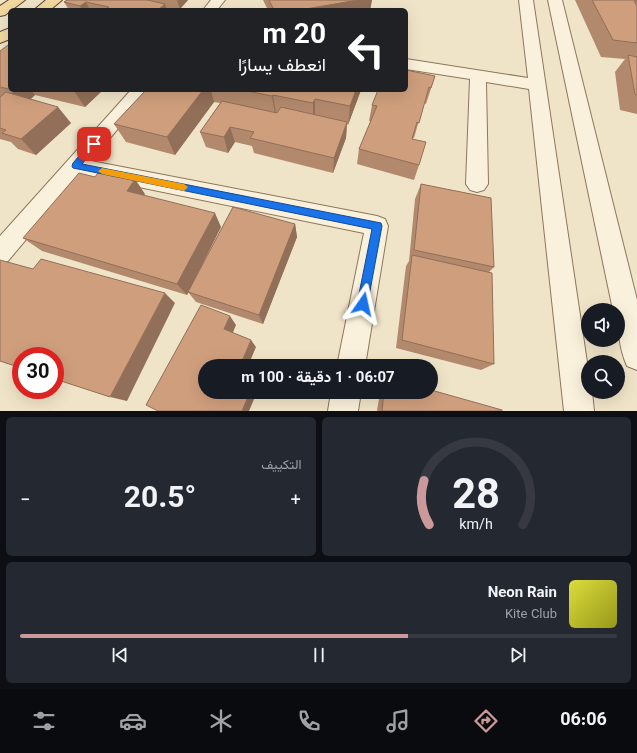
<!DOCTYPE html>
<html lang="ar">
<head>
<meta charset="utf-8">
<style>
	body { margin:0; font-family:Georgia,Vazirmatn,serif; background:#242831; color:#f1f3f6; direction:rtl; height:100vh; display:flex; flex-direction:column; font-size:15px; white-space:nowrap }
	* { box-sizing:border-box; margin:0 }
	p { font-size:13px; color:#9ea1a6 }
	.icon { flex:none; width:22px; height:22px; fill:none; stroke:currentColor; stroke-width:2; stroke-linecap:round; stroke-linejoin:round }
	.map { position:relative; height:411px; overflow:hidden; direction:ltr }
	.panel { display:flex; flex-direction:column; gap:6px; padding:6px; background:#0d0f14; flex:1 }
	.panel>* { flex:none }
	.top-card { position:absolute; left:8px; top:8px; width:400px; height:84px; border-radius:6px; box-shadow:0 4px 16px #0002; direction:rtl; background:#202124; color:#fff; overflow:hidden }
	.fabs { position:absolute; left:581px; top:303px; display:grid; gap:8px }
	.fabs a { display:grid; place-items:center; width:44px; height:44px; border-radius:50%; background:#171b24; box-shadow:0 4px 16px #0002; font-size:20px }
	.speed { position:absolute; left:12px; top:347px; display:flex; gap:8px; font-size:20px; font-weight:700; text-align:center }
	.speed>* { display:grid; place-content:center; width:52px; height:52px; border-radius:50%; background:#171b24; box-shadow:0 4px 16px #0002; line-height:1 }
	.speed .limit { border:6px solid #d22; background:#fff; color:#111 }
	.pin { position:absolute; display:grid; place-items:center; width:34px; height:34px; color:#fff; margin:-17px; border-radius:8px; box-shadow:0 2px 6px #0006 }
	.me { position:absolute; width:44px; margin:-22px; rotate:11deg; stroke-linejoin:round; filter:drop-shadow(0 0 3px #0008) }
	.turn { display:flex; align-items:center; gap:14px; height:84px; padding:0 16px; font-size:18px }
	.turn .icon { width:52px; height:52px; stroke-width:2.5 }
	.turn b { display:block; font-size:28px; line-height:34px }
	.big { font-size:30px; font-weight:700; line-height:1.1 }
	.panel .card { flex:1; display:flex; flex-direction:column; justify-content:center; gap:6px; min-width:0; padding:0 14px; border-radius:6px; background:#242831 }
	.panel .dial { align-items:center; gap:0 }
	.dial svg { height:104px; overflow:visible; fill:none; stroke:#363941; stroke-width:7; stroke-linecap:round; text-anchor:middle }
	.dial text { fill:#f1f3f6; stroke:none }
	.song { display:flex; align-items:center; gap:12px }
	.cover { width:48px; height:48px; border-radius:6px; background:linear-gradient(135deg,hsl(60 70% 55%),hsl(60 70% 35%)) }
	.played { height:4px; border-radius:2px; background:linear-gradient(90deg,#cc999b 65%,#363941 65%) }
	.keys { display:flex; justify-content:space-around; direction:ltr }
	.heat { display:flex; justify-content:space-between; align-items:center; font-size:22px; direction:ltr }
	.panel .tiles { flex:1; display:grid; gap:6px; grid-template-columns:1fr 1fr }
	.card:last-child { grid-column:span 2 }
	.trip { position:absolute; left:198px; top:359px; width:240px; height:40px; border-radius:20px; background:#171b24; box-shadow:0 4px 16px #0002; font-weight:700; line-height:40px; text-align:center; direction:rtl }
	.menu { display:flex; height:64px; justify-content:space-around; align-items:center; background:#090b0e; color:#9ea1a6 }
	.menu .icon { width:28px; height:28px }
	.menu .selected { color:#cc999b }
	.menu b { font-size:18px; color:#f1f3f6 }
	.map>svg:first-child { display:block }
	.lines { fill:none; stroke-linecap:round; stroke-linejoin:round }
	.minor-casing { stroke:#8d765c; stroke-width:2 }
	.major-casing { stroke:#5b4430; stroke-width:2 }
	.minor { fill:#faf1dc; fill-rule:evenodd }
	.major { fill:#f3d9a0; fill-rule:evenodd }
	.wall { fill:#b2896c }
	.shaded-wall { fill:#916f58 }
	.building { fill:#cf9f7d; stroke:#916f58 }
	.route { fill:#1a73e8; stroke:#114b97 }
	.slow { fill:#f59e0b }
</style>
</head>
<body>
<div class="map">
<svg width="637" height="411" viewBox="0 0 637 411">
	<rect width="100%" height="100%" fill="#f0e4c8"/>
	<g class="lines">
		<defs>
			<path id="minor" d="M211 0H225L217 10H203Z
				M519 0H533L588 369V392H592L594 411H564L529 89 486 82 488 184 484 190 477 192 470 190 466 184 470 79 406 69V59L528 78Z
				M548 0H562L637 300V370L627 366C619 348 618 330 618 310H613Z
				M131 90H150L91 161 377 216 385 219 388 226 365 366H337L364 233 80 175 8 261 0 264V236Z
				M331 392H361L358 411H328Z"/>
			<path id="major" d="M9 0H25L5 15 0 16V6Z
				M46 0H62L50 10H34Z
				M10 28V39L0 43V32Z"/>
		</defs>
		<use href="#minor" class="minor-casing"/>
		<use href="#major" class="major-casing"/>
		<use href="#minor" class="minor"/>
		<use href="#major" class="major"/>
	</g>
	<path class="wall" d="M67 0H188L180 9 166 8 167 10H69L64 2Z
		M263 0H372L370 10H268Z
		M575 0H637V114L620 110 615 72 625 59 601 57Z
		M10 46V90H103L85 107 35 95 31 99 71 123 36 155 18 149 11 142 0 139V51Z
		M435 76 426 104 424 103 414 138H412L419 165 414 180 357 164 359 149 371 121H369L372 105Z
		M146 90H361L348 125 347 124 346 138 333 173 254 153 252 146 235 142 228 153 206 147 200 132 220 103 214 102 175 155 126 142 114 124Z
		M421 184 494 267 489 272 494 364 481 370 396 348 406 266 409 261 415 199Z
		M145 194 144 195 221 227 195 278 295 224 297 237 263 324 196 302 188 292 187 295 42 251 23 238Z
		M380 392H431L502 411H377Z"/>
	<path class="shaded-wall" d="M177 0H188L180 9Z
		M358 0H372L370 10H300Z
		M86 2 90 10H82L80 6Z
		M165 4 167 10H158Z
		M10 90H31L35 95 23 105Z
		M75 90H103L85 107 74 91Z
		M203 90H211L214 102 175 155 167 137Z
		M356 90H361L348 125 350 106Z
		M273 95 276 113 275 115 272 96Z
		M315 99V117L313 121V103Z
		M58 107 71 123 36 155 21 139Z
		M347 122 346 138 333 173 334 158Z
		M230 127 235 142 228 153 224 137Z
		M135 179 145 194 137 205 127 191Z
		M215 213 221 227 187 295 177 284Z
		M295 224 297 237 263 324 259 315Z
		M165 293 175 303 127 401 110 397Z
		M230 316 236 325 231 337 224 329Z
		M251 340 256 347 248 366H240Z
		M250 392H257L249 411H242Z"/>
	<path class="building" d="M67 0H147L165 4 158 10H105L109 7 86 2 80 6 64 2Z
		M269 0H358L300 10H274Z
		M592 0H637V1H634L637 6V43L613 40Z
		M8 45 10 46V89H9L0 87V51Z
		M628 55 637 57V95L635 94Z
		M406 70 435 76 431 88 429 87 419 123 417 122 412 139 426 142 419 165 359 149 377 106 372 105 378 90H406Z
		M146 90H203L167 137 114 124Z
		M242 90H356L350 106 315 99 313 103 273 95 272 96Z
		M6 92 58 107 21 139 2 133 6 130 0 128V97Z
		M222 101 277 113 281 107 347 122 334 158 250 138 254 132 230 127 224 137 200 132Z
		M100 170 135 179 127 191 215 213 177 284 23 238 79 173 95 177Z
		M421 184 491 198 494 267 414 250Z
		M233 207 295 224 259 315 188 292Z
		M412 255 492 273 494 364 402 340Z
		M41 259 165 293 110 397 55 379V356H21V368L0 361V260L33 269Z
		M201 305 230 316 224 329 251 340 240 366H205V392H250L242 411H158L146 405Z
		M431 390 502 410V411H382L384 392H431Z"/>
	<path class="route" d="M94 141 98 144 82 164 381 223 382 226 367 307 363 309 359 307 357 304 372 229 73 168 72 166 73 163 91 142Z"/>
	<path class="slow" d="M102 168 184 184 188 187 184 191 102 174 98 171Z"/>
</svg>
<div class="fabs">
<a><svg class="icon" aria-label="sound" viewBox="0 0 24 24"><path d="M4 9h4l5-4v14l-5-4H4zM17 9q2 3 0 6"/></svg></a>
<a><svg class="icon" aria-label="search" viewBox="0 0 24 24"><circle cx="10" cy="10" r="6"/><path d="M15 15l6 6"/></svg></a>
</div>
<div class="speed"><div class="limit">30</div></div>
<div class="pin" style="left:94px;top:144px;background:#d93025"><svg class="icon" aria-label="arrive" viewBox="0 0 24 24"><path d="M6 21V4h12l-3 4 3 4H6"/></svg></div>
<svg class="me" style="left:363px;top:304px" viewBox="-20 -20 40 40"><path d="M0-17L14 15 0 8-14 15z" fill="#1a73e8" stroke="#fff" stroke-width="4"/></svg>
<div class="trip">06:07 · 1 دقيقة · 100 m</div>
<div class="top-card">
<div class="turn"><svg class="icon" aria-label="left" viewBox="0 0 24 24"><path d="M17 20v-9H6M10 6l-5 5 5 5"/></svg><div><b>20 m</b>انعطف يسارًا</div></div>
</div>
</div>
<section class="panel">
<div class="tiles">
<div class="card dial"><svg viewBox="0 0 100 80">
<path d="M14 69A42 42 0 1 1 86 69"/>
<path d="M14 69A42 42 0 0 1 10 35" stroke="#cc999b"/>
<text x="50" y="56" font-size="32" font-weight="700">28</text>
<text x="50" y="72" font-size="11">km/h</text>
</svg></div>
<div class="card"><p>التكييف</p>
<div class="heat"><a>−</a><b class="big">20.5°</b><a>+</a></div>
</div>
<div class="card">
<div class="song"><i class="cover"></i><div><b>Neon Rain</b><p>Kite Club</p></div></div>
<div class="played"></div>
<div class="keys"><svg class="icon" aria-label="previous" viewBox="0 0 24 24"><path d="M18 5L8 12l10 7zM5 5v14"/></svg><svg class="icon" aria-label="pause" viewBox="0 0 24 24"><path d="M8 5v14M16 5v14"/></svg><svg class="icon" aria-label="next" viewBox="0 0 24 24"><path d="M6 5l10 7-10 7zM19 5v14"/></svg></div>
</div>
</div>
</section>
<nav class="menu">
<b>06:06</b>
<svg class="icon selected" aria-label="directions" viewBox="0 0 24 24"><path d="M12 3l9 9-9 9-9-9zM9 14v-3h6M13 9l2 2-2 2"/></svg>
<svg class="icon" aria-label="music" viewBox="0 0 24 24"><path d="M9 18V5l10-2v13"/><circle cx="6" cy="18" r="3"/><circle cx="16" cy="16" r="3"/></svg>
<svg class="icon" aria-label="phone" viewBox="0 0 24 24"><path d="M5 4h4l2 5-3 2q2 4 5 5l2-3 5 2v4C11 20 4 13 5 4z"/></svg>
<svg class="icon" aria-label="climate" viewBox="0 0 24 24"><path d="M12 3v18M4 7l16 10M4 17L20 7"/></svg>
<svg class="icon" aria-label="car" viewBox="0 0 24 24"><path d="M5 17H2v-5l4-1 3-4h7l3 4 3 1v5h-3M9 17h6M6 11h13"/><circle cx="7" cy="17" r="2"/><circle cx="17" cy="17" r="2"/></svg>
<svg class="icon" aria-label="filters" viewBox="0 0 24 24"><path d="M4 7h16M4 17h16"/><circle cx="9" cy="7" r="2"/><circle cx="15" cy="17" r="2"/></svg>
</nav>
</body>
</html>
